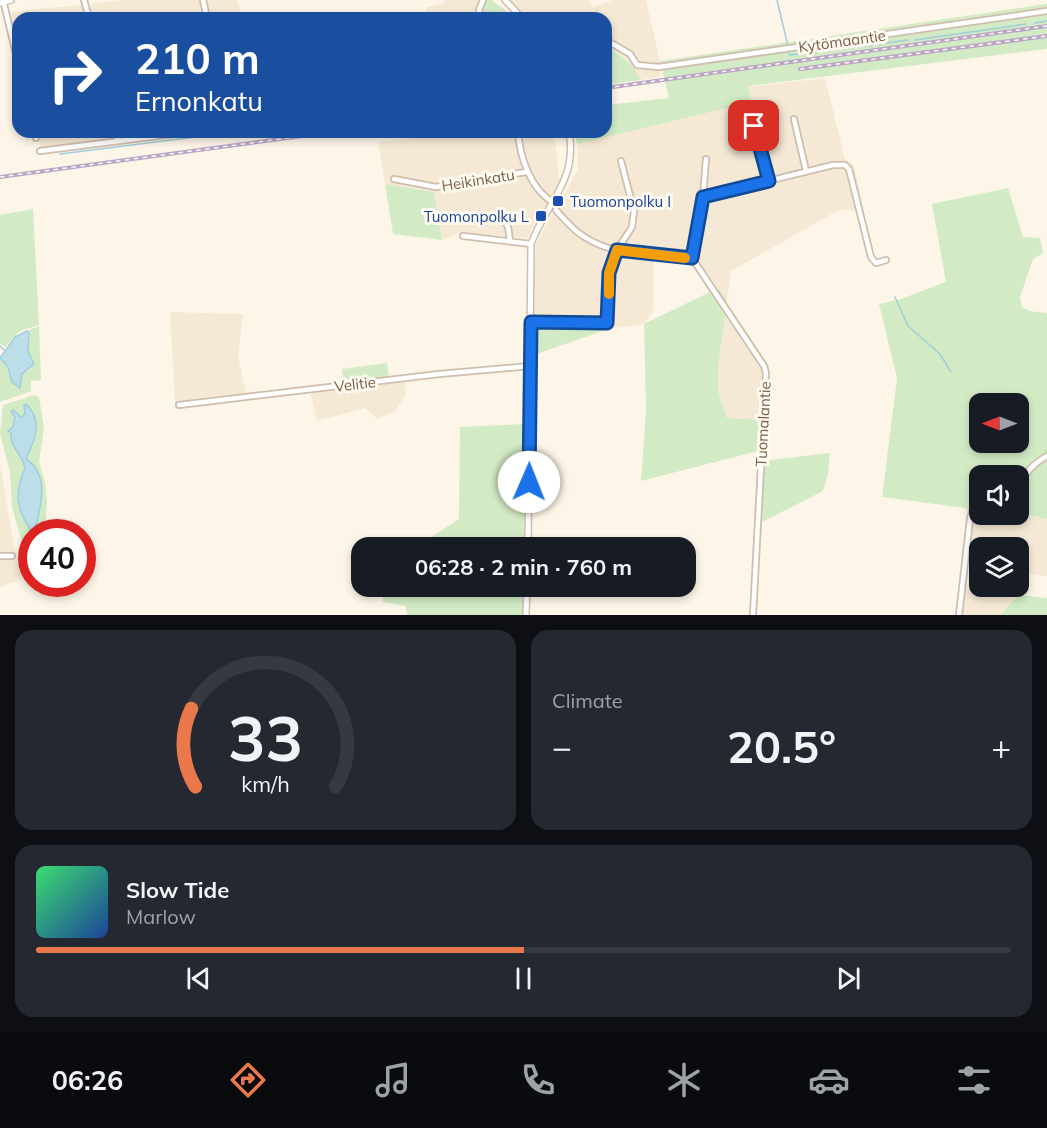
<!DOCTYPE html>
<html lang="en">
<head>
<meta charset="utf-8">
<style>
	body { margin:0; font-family:Mulish,sans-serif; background:#242831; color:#f1f3f6; height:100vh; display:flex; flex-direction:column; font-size:22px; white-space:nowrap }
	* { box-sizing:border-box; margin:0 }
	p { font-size:20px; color:#9ea1a6 }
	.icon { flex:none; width:33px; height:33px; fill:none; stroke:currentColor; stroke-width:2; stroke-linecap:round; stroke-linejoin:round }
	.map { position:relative; height:615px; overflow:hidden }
	.panel { display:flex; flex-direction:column; gap:15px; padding:15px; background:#0d0f14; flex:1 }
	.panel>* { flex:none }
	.top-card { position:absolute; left:12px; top:12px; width:600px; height:126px; border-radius:18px; box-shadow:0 3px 9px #0003; background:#1a4fa0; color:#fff; overflow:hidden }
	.needle { width:39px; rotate:270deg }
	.tools { position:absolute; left:969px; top:393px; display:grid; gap:12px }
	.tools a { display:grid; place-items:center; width:60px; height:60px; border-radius:12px; background:#171b24; box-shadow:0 3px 9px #0003; font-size:30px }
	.speed { position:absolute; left:18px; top:519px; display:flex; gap:12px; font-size:30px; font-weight:700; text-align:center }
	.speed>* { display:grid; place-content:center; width:78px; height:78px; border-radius:50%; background:#171b24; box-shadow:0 3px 9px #0003; line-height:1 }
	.speed .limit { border:9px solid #d22; background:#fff; color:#111 }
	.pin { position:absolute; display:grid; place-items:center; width:51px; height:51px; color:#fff; margin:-26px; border-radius:12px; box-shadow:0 3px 9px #0006 }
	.me { position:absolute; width:66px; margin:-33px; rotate:1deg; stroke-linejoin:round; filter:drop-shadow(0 0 4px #0008) }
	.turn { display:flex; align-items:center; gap:21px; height:126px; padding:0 24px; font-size:27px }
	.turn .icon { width:78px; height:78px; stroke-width:2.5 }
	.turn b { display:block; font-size:42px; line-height:51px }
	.big { font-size:45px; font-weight:700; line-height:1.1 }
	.panel .tile { flex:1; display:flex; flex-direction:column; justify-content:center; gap:9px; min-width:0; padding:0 21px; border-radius:18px; background:#242831 }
	.panel .dial { align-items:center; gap:0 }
	.dial svg { height:156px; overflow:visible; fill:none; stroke:#363941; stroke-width:7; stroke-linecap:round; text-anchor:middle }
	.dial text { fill:#f1f3f6; stroke:none }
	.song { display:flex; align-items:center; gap:18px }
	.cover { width:72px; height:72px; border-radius:9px; background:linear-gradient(135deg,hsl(140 70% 55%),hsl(220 70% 35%)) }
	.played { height:6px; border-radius:3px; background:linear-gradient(90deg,#e9784b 50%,#363941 50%) }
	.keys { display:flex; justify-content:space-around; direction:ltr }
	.heat { display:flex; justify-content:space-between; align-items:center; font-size:33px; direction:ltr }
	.panel .tiles { flex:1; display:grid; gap:15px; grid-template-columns:1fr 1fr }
	.tile:last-child { grid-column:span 2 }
	.trip { position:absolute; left:351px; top:537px; width:345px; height:60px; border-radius:18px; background:#171b24; box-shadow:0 3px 9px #0003; font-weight:700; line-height:60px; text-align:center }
	.tab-bar { display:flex; height:96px; justify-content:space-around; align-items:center; background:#090b0e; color:#9ea1a6 }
	.tab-bar .icon { width:42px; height:42px }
	.tab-bar .current { color:#e9784b }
	.tab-bar b { font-size:27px; color:#f1f3f6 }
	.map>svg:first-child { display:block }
	.residential { fill:#f5e9d6 }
	.green { fill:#d2ebc5; fill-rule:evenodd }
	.water { fill:#bbdee8; stroke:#a1cdda; stroke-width:1.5 }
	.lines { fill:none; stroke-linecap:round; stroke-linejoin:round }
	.stream { stroke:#a1cdda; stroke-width:1.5 }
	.minor-casing { stroke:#cfbead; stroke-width:8 }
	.tertiary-casing { stroke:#cfbead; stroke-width:8 }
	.minor { stroke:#fff; stroke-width:4.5 }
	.tertiary { stroke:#fff; stroke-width:5 }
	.rail-casing { stroke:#baa5c8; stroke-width:4 }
	.rail { stroke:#fffaef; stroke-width:1.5; stroke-dasharray:4.5; stroke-linecap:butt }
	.route-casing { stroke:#114b97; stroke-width:15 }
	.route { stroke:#1a73e8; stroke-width:10 }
	.slow { stroke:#f59e0b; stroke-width:10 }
	.transit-dot { fill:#1a4fb4; stroke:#fffaef; stroke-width:2 }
	.labels { text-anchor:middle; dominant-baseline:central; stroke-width:6; stroke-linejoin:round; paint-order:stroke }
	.street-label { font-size:15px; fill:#785e4b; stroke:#fffaef }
	.transit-label { font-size:15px; fill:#164399; stroke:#fffaef; text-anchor:start }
</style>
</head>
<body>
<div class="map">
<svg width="1047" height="615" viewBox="0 0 1047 615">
	<rect width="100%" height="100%" fill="#fdf6e8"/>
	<path class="residential" d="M123 0H237L242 18H18V48L11 12Z
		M444 0H483L479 10 481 18H428L426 7 444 3Z
		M505 0H590L592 7 613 0H646L660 61V77L641 80 629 62 619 53 608 49 606 52V18H522Z
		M825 78 845 159 854 165 864 211 839 210 731 271 727 301 769 366 764 420 727 418 718 391V288L710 293 690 262 654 259 653 312 644 324 608 329 528 328 536 243 578 170 577 144 728 108 750 123 756 122 747 87Z
		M37 132H155L41 149Z
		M468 132H515L517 140 554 132 560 182 527 238 459 233 442 240 434 192 385 184 378 142Z
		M170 312 243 314 238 356 246 394 175 402Z
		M405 382V396L395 411 377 419 365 408 317 421 310 392Z
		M0 464 14 547 22 579 0 587Z
		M979 506 980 514 1019 513 1047 519V576L1020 573 1018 548H980L979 557 963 556 967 508Z
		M960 587 1019 595 1000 615H957Z"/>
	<path class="green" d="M487 0H492L510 14 502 18H483L481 7Z
		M1047 4V49L748 86 752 103 741 106 747 112 750 123 728 108 577 144 575 132H606V105L669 98 660 61Z
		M608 49C624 55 633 65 641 80L606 85Z
		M385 184 434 192 442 240 393 234Z
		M1008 188 1023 237 1040 238 1043 253 1033 259 1020 297 1022 307 1029 311 1047 313V519L1019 513 1018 476H980L979 506 973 509 882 497 897 378 879 304 901 299 946 282 932 204ZM980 404H1018V442H980Z
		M33 209 39 325 20 331 5 347 0 343V215Z
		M718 288 727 301 718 365V391L727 418 764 420 762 450 641 481 646 411 644 324Z
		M39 326 41 380 31 381V391L0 402V360L8 367 15 386 20 388 22 374 32 368 28 351 29 333 27 331Z
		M535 328 608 329 534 355Z
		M387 363 389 379 344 385 342 369Z
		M35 395 39 397 44 428 39 462 45 482 47 502 45 532H32L31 582 23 570 21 539 12 507 10 472 0 434 3 405Z
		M526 424 524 547H416L459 519 460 427Z
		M830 453 828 474 823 491 758 524 762 461Z
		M383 587H523V615H407L406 606 383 602Z
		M1019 595 1047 598V615H1000Z"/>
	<path class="water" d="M27 331 29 333 28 351 34 364 22 374 20 388 12 382 8 367 0 358 15 337Z
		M26 404C43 419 36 440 26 458 29 462 34 464 36 469 48 486 38 514 35 532H32C16 509 14 494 25 468 22 453 10 449 11 433L8 431 13 427 15 418 11 411 13 410 21 417 25 414 24 405Z"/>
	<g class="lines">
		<path class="stream" d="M777 0 788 46
			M1035 23 1047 21
			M915 40 1026 24
			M879 44 908 40
			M789 51 790 55 873 45
			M60 154 235 132
			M895 297 908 326 940 354 951 372
			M0 346 4 350"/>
		<defs>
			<path id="minor" d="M3 0 18 62
				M84 0 89 18
				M203 0 207 18
				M481 18 479 10 483 0
				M606 40 630 54 637 65 659 67 1047 11
				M749 107 769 181
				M794 119 806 171
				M35 132 36 138
				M116 132 118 141
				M518 132C520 157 530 189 554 203
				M40 151 190 132
				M394 179 436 187 526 172
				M703 197 833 165H845L849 169 871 257 876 263 886 260
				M556 210C564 219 573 230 583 236 613 257 658 255 692 258L764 366 766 373 753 615
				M504 220 508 227 510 241
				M463 236 531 244
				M692 258 703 197 706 159
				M531 322 607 323 609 273 617 250 632 227 634 211 621 161
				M179 405 439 374 530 366
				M1018 488C1024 474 1034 463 1047 456
				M0 556H12
				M959 615 970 519 973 509 980 506"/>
			<path id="tertiary" d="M505 0 522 18
				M0 3 11 0
				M528 548 531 244C546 203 578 181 569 132
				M526 615 527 586"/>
		</defs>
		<use href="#minor" class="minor-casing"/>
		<use href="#tertiary" class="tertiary-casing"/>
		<use href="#minor" class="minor"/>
		<use href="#tertiary" class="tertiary"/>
		<defs>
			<path id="rail" d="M800 69 1047 36
				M606 88 1047 26
				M0 177 332 132"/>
		</defs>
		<use href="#rail" class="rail-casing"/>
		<use href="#rail" class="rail"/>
	</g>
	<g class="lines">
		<defs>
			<path id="route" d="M529 482 531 322 607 323 609 273 617 250 692 258 703 197 769 181 754 126"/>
		</defs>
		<use href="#route" class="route-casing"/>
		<use href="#route" class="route"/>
		<path class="slow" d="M609 294V273L617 250 685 258"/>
	</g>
	<g class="transit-dot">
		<rect x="552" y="195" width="12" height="12" rx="3"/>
		<rect x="535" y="210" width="12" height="12" rx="3"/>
	</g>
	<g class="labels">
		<g class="street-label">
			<text transform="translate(842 41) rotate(-8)">Kytömaantie</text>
			<text transform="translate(478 180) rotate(-9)">Heikinkatu</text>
			<text transform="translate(355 384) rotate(-7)">Velitie</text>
			<text transform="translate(763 424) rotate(-87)">Tuomalantie</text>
		</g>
		<g class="transit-label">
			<text x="570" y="201">Tuomonpolku I</text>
			<text x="529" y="216" text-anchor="end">Tuomonpolku L</text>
		</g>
	</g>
</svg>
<div class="tools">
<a><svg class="needle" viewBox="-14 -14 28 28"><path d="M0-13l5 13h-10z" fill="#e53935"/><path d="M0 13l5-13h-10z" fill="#9ea1a6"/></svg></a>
<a><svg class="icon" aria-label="sound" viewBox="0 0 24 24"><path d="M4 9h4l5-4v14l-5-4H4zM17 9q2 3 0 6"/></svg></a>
<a><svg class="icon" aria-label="layers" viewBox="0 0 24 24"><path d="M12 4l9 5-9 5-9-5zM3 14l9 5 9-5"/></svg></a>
</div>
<div class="speed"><div class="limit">40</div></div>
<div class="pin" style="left:754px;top:126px;background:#d93025"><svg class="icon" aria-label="arrive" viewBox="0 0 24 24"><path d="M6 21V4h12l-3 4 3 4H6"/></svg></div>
<svg class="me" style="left:529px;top:482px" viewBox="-20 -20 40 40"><circle r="19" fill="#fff"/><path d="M0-13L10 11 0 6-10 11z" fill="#1a73e8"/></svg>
<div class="trip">06:28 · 2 min · 760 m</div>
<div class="top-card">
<div class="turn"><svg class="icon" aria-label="right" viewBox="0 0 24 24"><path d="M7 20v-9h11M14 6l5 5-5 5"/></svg><div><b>210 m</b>Ernonkatu</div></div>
</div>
</div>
<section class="panel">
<div class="tiles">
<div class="tile dial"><svg viewBox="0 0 100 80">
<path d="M14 69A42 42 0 1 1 86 69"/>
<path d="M14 69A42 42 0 0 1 12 29" stroke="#e9784b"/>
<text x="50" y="56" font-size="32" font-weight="700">33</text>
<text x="50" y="72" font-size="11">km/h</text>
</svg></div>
<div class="tile"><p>Climate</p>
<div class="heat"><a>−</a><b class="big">20.5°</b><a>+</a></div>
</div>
<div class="tile">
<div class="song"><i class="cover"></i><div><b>Slow Tide</b><p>Marlow</p></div></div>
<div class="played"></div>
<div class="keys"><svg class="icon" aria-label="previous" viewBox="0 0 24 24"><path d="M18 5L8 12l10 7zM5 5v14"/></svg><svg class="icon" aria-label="pause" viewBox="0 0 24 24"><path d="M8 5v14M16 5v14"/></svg><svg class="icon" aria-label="next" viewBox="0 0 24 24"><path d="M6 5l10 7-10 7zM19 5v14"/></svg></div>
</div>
</div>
</section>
<nav class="tab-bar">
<b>06:26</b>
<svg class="icon current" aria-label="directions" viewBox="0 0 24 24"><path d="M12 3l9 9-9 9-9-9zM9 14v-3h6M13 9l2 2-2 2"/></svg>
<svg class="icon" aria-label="music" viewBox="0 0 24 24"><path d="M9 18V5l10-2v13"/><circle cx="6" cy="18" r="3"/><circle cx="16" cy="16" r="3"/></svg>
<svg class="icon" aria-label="phone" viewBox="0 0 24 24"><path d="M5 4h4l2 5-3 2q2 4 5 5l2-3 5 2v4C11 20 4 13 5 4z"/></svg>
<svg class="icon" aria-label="climate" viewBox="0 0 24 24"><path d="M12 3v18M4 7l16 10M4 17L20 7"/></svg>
<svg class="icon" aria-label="car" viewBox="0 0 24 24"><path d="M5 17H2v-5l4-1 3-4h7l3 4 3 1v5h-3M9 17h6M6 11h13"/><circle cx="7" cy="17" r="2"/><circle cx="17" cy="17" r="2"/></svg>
<svg class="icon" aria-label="filters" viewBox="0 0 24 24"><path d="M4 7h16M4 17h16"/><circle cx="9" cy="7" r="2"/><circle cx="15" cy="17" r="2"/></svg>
</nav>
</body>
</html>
